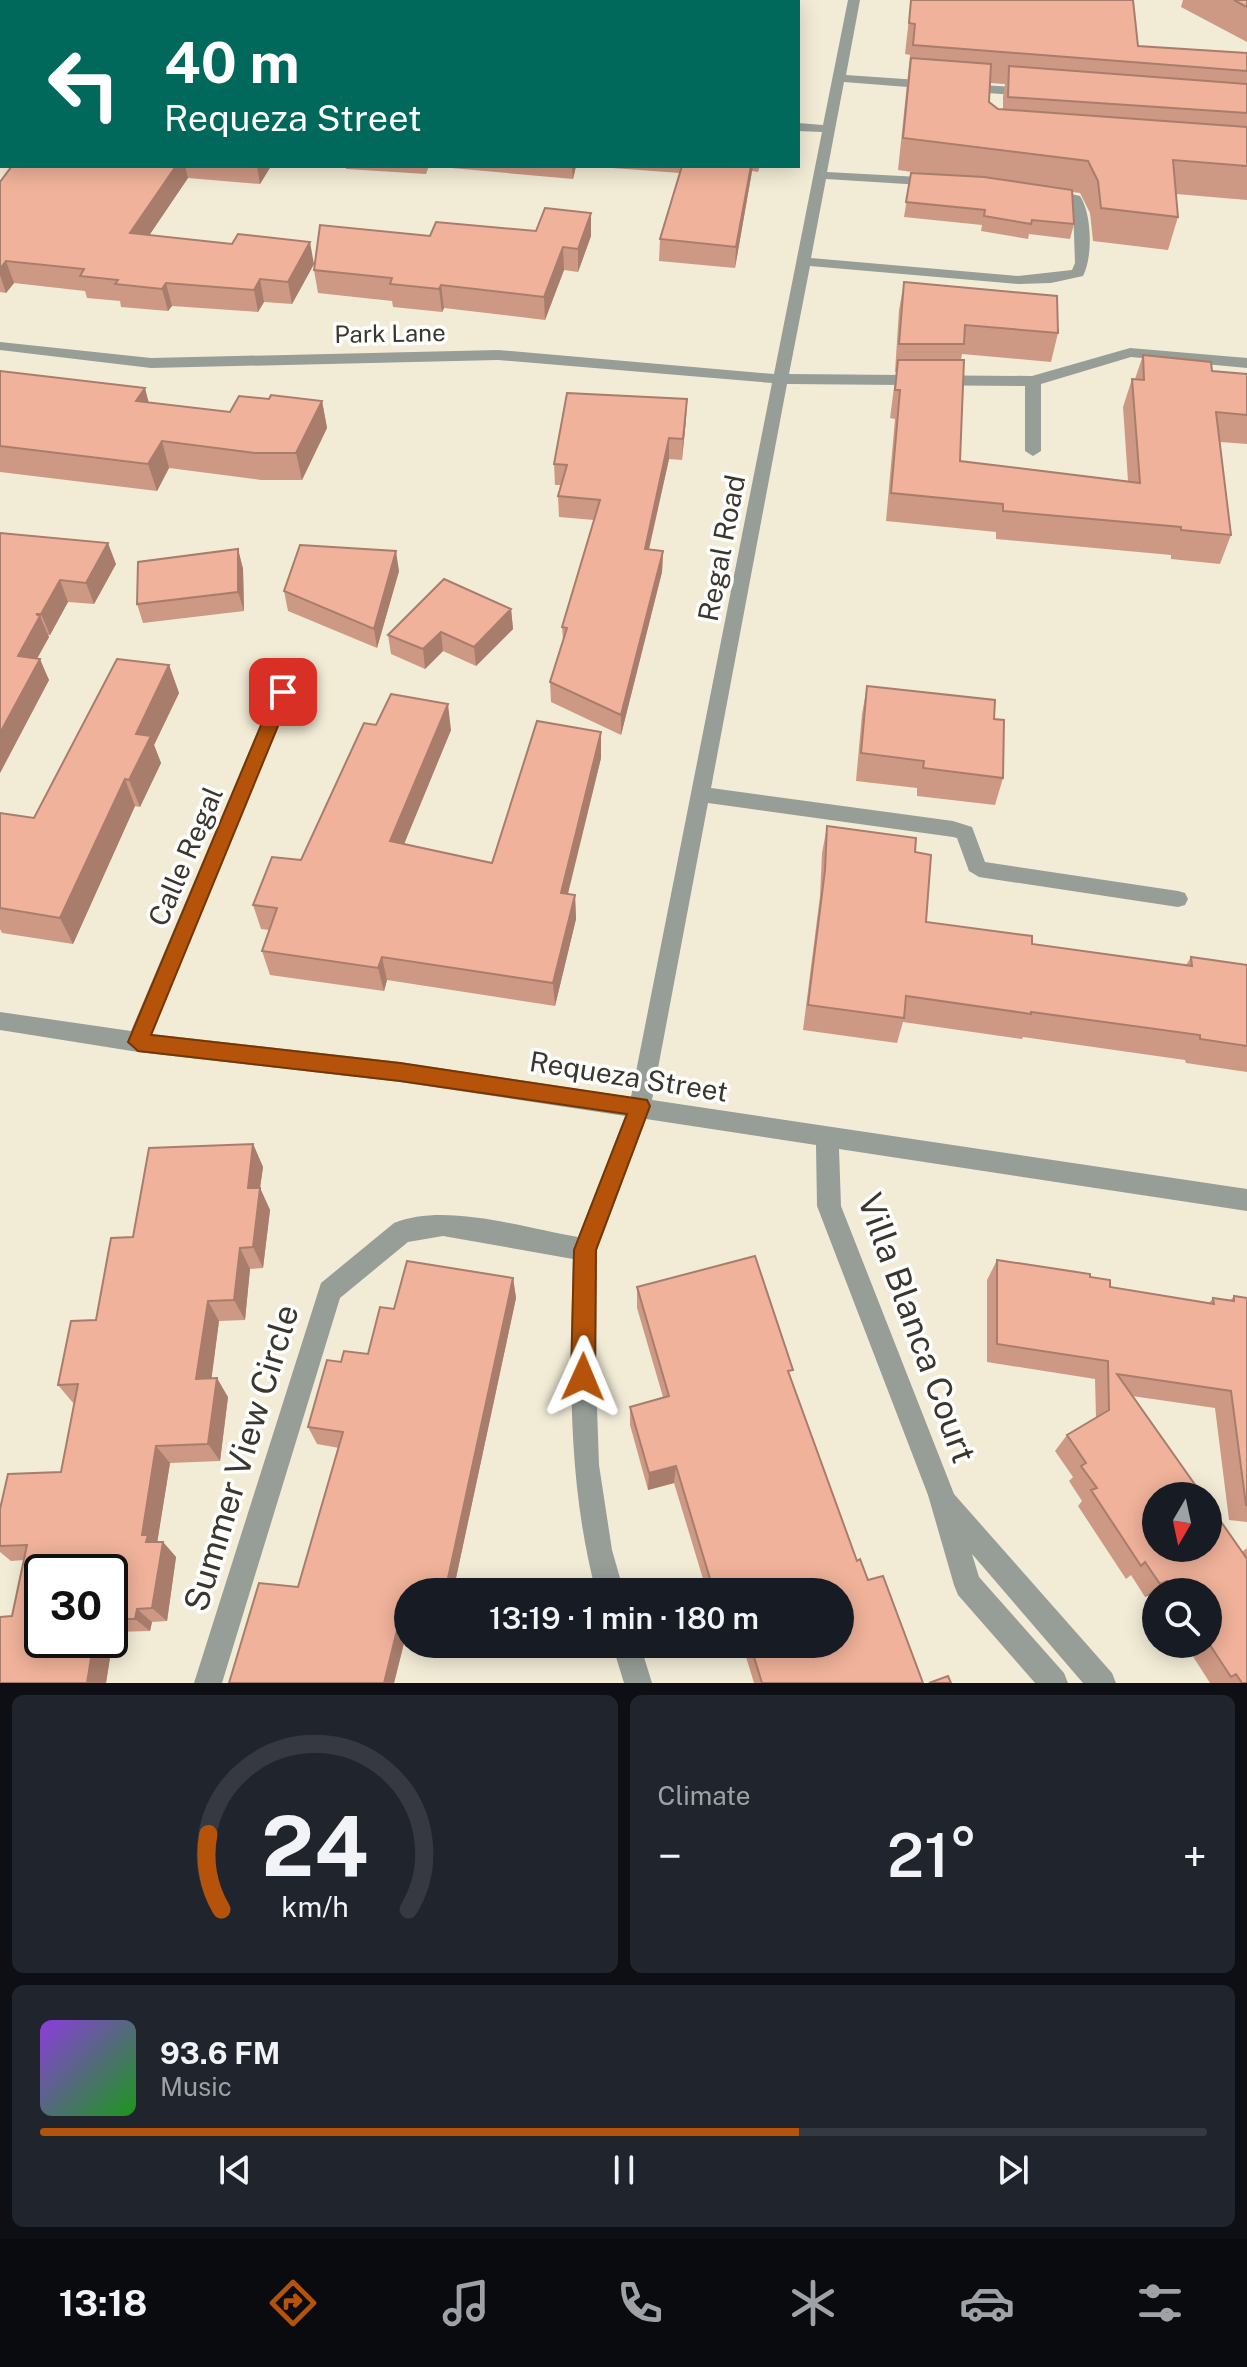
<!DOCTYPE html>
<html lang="en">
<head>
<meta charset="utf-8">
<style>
	body { margin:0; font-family:"Public Sans",sans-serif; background:#20242c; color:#f1f3f6; height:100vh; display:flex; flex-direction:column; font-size:30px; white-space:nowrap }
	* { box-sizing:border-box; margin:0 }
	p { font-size:26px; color:#9ea1a6 }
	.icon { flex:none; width:44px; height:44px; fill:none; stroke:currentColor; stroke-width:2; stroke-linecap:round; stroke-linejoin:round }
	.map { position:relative; height:1683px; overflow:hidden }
	.side { display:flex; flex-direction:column; gap:12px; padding:12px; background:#0d0f14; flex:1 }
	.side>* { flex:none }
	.top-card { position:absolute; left:0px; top:0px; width:800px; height:168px; box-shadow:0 4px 20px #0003; background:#00695c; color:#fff; overflow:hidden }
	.needle { width:52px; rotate:189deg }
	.tools { position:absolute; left:1142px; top:1482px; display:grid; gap:16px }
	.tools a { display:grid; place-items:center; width:80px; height:80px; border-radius:50%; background:#171b24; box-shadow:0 4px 20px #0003; font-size:40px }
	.speed { position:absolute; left:24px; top:1554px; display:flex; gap:16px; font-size:40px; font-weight:700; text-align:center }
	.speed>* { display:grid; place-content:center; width:104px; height:104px; border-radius:50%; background:#171b24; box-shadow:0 4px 20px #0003; line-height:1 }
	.speed .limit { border:4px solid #111; border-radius:12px; background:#fff; color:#111 }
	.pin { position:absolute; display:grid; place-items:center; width:68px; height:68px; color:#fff; margin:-34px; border-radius:16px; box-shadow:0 4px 12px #0006 }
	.me { position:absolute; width:88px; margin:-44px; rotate:1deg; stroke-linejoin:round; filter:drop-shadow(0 0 6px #0008) }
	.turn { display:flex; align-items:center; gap:28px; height:168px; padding:0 32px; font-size:36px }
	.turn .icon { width:104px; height:104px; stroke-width:2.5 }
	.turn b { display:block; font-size:56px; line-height:68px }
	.big { font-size:60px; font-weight:600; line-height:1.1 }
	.side .widget { flex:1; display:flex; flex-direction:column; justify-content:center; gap:12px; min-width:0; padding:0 28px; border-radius:12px; background:#20242c }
	.side .dial { align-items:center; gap:0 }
	.dial svg { height:208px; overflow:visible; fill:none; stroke:#363941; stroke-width:7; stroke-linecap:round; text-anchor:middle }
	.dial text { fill:#f1f3f6; stroke:none }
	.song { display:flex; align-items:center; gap:24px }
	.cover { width:96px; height:96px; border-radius:12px; background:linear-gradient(135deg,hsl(270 70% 55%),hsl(120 70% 35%)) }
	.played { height:8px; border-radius:4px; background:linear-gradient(90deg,#b45309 65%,#363941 65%) }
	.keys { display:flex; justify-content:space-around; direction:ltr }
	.heat { display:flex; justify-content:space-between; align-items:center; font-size:44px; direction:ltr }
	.side .tiles { flex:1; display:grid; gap:12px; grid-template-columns:1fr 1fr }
	.widget:last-child { grid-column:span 2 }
	.trip { position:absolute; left:394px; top:1578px; width:460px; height:80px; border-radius:40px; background:#171b24; box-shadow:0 4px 20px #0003; font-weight:600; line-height:80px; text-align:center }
	.dock { display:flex; height:128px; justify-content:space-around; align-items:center; background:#090b0e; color:#9ea1a6 }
	.dock .icon { width:56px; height:56px }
	.dock .selected { color:#b45309 }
	.dock b { font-size:36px; color:#f1f3f6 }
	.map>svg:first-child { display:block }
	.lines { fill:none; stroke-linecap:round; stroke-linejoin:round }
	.minor { fill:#969e97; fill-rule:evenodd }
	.wall { fill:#ce9984; fill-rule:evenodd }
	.shaded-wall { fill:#a87d6c }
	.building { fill:#f0b29a; stroke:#a87d6c; stroke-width:2 }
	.route { fill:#b45309; stroke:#753606; stroke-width:2 }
	.labels { text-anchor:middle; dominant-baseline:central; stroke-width:7; stroke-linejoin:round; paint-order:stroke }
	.far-street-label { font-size:24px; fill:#39372e; stroke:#fff }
	.street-label { font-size:28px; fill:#39372e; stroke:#fff }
	.near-street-label { font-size:34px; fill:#39372e; stroke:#fff }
</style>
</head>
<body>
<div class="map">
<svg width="1247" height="1683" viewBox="0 0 1247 1683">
	<rect width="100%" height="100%" fill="#f2ecd7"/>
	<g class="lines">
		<path class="minor" d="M848 0H860L846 75 933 81 939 85 933 89 844 82 827 172 938 178 945 182 938 186 826 179 811 258 1018 276 1072 270 1075 263 1073 206 1070 202 1040 195 1038 192 1045 188 1080 196C1092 214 1093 257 1083 276L1051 283 1018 284 810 266 789 374 1032 376 1130 348 1247 358V368L1131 357 1041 384V451L1033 456 1025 451V386L787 384 711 788 953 821 972 827 985 862 1178 891 1185 893 1188 899 1185 905 1178 907 979 877 969 871 957 838 953 837 708 803 652 1100 1247 1189V1211L839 1149 841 1206 954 1494 1112 1673 1116 1683H1083L972 1554 979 1577 1064 1673 1068 1683H1035L958 1595 954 1585 928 1495 817 1206 816 1145 646 1119 597 1250 596 1379 599 1465 612 1550 624 1592H596C567 1482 570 1372 573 1259L443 1236 408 1242 340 1298 222 1683H194L321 1283 394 1223C446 1202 523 1228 578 1237L625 1116 400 1082 138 1052 0 1030V1012L131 1031 274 692 283 685 292 692 152 1034 400 1062 631 1097 772 383 498 360 151 368 0 350V342L151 358 498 350 774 374 822 132 798 131V123L823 125Z
			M965 84 1029 88 1035 92 1029 96 961 91 959 88Z
			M612 1644H640L652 1683H624Z"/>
	</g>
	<path class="wall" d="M911 0H1133L1138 46 1247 53V200L1176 194 1178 217 1168 250 1093 241 1090 213 1080 193 1072 192 1074 224 1070 239 1029 234 1028 239 981 231 982 225 904 217 911 173 926 174 898 170 910 55 905 54ZM990 83 1005 84 1003 97V110L998 109 989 102Z
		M1183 0H1247V42L1181 7Z
		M2 95V142H0V97Z
		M12 166H271L260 184 188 178 149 235 314 264 292 304 264 302 258 312 172 306 168 311 121 307 120 301 87 298 85 291 14 283 6 293 0 292V182Z
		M346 166H576L573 179 429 166 426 174 346 169Z
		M585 166H760L758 172 752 171 735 268 659 261 660 239 680 173Z
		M591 213V236L578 272 564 270 545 320 444 308 442 312 393 307 392 301 318 293 314 270 430 236 536 231Z
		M904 282 1058 333 1051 362 962 354 961 360 960 461 1128 481 1123 407 1132 379H1135L1143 355 1212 371 1247 374V444L1220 442 1231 535 1220 564 1171 559V555L996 539V532L886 521 895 419 890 418 896 372H895L899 310Z
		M0 371 149 403 230 412 269 399 322 401 327 428 302 480H261L169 468 157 491 0 472Z
		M686 419 682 460 669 459 649 550 663 551 662 572 621 735 551 702 550 682 563 640 562 627 594 520 559 517 558 496 561 485H555L554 464Z
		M0 533 116 564 94 604 68 602 50 635H48L49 637 37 658 49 680 0 773Z
		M238 549 243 569 244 611 143 623 137 604Z
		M399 571 377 648 288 611 284 591Z
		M511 609 513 629 476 666 443 651 425 669 391 654 388 635Z
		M169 665 179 693 154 745 161 763 140 807 135 806 73 944 2 933 0 929V813L34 818Z
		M867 686 994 719 1003 778 995 805 917 796V788L856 781 862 714Z
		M376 725 451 730 404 844 492 863 601 758 568 894 575 895 576 919 555 1006 387 980 384 991 270 975 262 951 269 930 261 929 253 905 301 860Z
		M827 826 915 852 926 922 1032 944 1186 965 1191 957 1247 965V1072L1186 1063 1185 1060 1023 1037 1022 1039 903 1022 897 1043 803 1030 820 896 822 853Z
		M253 1144 263 1167 260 1188 270 1210 263 1268 250 1269 245 1320 219 1321 211 1379 228 1397 220 1461 170 1463 157 1542H163L176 1557 167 1621 152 1622 150 1631 114 1632 106 1683H0L24 1560 11 1561 0 1552V1509L61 1472 74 1404 58 1385 96 1320 133 1237ZM42 1572H110V1640Z
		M997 1260 1090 1277 1110 1287 1209 1303 1213 1298 1230 1301 1234 1296 1247 1298V1522L1229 1520 1215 1408 1132 1396 1242 1552 1247 1548V1683H1210L1185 1644H1208V1592H1156V1600L1152 1594 1145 1597 1131 1575 1126 1579 1078 1506 1082 1501 1069 1481 1073 1477 1055 1451 1067 1435 1096 1418 1095 1379 987 1362V1280Z
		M513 1278 516 1298 453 1592H408V1631H407L394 1683H229L298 1587 339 1448 317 1444 308 1427 341 1362 368 1354 394 1309Z
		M637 1287 791 1378 857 1561 923 1683H754L742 1644H840V1592H707L674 1483 648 1490 630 1425V1407L663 1397 637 1308Z"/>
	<path class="shaded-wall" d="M198 0H219L217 2H196Z
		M354 0H369L368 2H353Z
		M176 166H185L188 178 136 255 130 233Z
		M257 166H271L260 184Z
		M572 166H576L573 179Z
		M751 166H753L752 171 735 268 736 247Z
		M591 213V236L578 272V249Z
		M310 242 314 264 292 304 288 282Z
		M563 247 564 270 545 320 544 297Z
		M6 261 14 283 6 293 0 275V269Z
		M260 279 264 302 258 312 254 290Z
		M166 283 172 306 168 311 162 289Z
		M441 285 444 308 442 312 439 289Z
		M145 388 152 415 136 401Z
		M687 399 686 419 682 460 683 439Z
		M322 401 327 428 302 480 296 453Z
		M669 438V459L644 570 645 549Z
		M162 441 169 468 157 491 148 464Z
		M108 543 116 564 94 604 86 583Z
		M238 549 243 569 244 611 238 592Z
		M396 551 399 571 377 648 374 629Z
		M663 551 662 572 621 735V715Z
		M60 580 68 602 50 635 41 614Z
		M511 609 513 629 476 666 474 647Z
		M40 616 49 637 27 677 18 656Z
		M441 632 443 651 425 669 423 649Z
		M40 659 49 680 0 773V733Z
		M169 665 179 693 154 745 161 763 140 807 129 780 136 734Z
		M448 704 451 730 395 866 390 841Z
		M601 732V758L562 917 561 893Z
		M125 779 135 806 73 944 60 918Z
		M575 895 576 919 555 1006 553 983Z
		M382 957 387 980 384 991 378 968Z
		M253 1144 263 1167 260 1188 270 1210 263 1268 253 1247 248 1188Z
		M240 1248 250 1269 245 1320 234 1300Z
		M513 1278 516 1298 453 1592H445Z
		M208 1301 219 1321 209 1398 196 1379Z
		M217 1378 228 1397 220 1461 208 1444Z
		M156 1446 170 1463 157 1544 163 1542 176 1557 167 1621 152 1608 146 1542 142 1535Z
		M676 1466 674 1483 648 1490 649 1473Z
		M1167 1581 1152 1594 1145 1597 1160 1584Z
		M137 1609 152 1622 150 1631 135 1619Z
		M400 1618 407 1631 394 1683H384Z
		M110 1629 114 1632 106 1683H87L94 1640H110Z
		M726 1644H739L725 1648Z"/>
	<path class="building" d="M79 0H198L196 2H77Z
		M275 0H354L353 2H274Z
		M405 0H666L667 2H404Z
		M690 0H798V2H690Z
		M911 0H1133L1138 46 1247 53V71L913 45 915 24 909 23Z
		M1234 0H1247V7Z
		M911 58 991 64 989 102 998 109 1247 127V166L1173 160 1178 217 1101 208 1098 181 1088 161 903 138Z
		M1009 66 1247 84V113L1008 97Z
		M2 95V121H0V97Z
		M12 166H176L130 233 232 244 238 234 310 242 288 282 260 279 254 290 166 283 162 289 115 284 118 280 80 276 84 269 6 261 0 269V182Z
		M682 166H751L736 247 660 239Z
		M911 173 984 177 1072 190 1074 224 1032 220 1031 224 984 216 985 210 906 202Z
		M545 208 591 213 578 249 563 247 544 297 441 285 439 289 390 284 392 278 314 270 320 225 430 236 436 222 536 231Z
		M904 282 1057 296 1058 333 965 325 964 344H899Z
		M1143 355 1211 362 1212 371 1247 374V415L1216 412 1231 535 1181 530V527L1003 511V504L891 493 900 390H895L898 360H964L960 461 1140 483 1132 379 1144 380Z
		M0 371 145 388 136 401 230 412 239 396 269 399 271 395 322 401 296 453H255L162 441 148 464 0 446Z
		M567 393 687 399 683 439 669 438 645 549 663 551 621 715 550 682 567 628 562 627 600 500 558 496 567 465 554 464Z
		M0 533 108 543 86 583 60 580 41 614H36L40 616 18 656 40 659 0 733Z
		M300 545 396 551 374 629 284 591Z
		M238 549V592L137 604 138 562Z
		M444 579 511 609 474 647 441 632 423 649 388 635Z
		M117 659 169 665 136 734 151 736 129 780 125 779 60 918 0 908V813L34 818Z
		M867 686 995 700 994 719 1004 720 1003 778 923 768 924 761 861 753Z
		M391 694 448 704 390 841 492 863 537 721 601 732 561 893 575 895 553 983 382 957 378 968 262 951 277 908 253 905 272 857 301 860 364 723 376 725Z
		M827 826 916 838 915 852 931 855 926 922 1032 936V944L1192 966 1191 957 1247 965V1046L1200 1039V1035L1031 1012V1014L906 996 904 1018 808 1005 825 870Z
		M253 1144 248 1188H260L253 1247 240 1248 234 1300 208 1301 196 1379 217 1378 208 1444 156 1446 142 1535H148L146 1542H163L152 1608 137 1609 135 1619H110V1572H42V1640H94L87 1683H0V1617L12 1616 27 1545 0 1546V1509L8 1474 61 1472 78 1384 58 1385 71 1321 96 1320 111 1238 133 1237 149 1148Z
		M755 1256 793 1370 788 1371 857 1561 860 1559 868 1580 883 1576 923 1683H762L750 1644H840V1592H714L676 1466 649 1473 630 1407 669 1396 637 1287Z
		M997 1260 1090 1274V1277L1110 1280V1287L1214 1304 1213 1298 1234 1301V1296L1247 1298V1505H1246L1231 1391 1117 1374 1203 1496H1156V1548H1208V1503L1247 1559V1683H1242L1236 1674 1231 1677 1208 1642V1592H1175L1167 1581 1160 1584 1145 1562 1141 1566 1091 1490 1097 1488 1081 1466 1086 1463 1067 1435 1109 1410 1108 1361 997 1344Z
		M407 1261 513 1278 445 1592H408V1619L400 1618 384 1683H229L259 1583 298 1587 343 1432 308 1427 327 1360 341 1362 344 1351 368 1354 380 1307 394 1309Z
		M948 1676 951 1683H929Z"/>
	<path class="route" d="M283 685 292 692 151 1035 400 1063 647 1100 650 1106 596 1250 595 1377 591 1386 583 1389 575 1386 571 1377 574 1250 627 1114 400 1081 138 1051 128 1042 275 692Z"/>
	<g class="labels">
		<g class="far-street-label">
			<text transform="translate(390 333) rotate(-1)">Park Lane</text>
		</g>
		<g class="street-label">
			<text transform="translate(721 548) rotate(-79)">Regal Road</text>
			<text transform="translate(185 856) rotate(-67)">Calle Regal</text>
			<text transform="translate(629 1076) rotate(9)">Requeza Street</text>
		</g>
		<g class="near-street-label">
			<text transform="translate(917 1328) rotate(70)">Villa Blanca Court</text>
			<text transform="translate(241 1458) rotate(-73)">Summer View Circle</text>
		</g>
	</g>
</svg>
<div class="tools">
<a><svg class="needle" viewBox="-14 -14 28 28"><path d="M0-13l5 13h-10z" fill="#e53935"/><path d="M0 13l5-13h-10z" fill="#9ea1a6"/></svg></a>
<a><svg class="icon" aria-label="search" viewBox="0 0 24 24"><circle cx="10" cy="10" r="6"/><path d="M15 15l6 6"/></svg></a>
</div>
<div class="speed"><div class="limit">30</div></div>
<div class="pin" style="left:283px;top:692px;background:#d93025"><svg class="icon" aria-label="arrive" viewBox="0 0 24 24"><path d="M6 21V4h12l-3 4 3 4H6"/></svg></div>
<svg class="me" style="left:583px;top:1377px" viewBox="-20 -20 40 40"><path d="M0-17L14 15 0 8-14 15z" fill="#b45309" stroke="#fff" stroke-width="4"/></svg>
<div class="trip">13:19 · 1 min · 180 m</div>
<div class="top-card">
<div class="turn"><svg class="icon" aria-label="left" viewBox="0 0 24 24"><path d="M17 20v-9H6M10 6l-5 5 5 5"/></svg><div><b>40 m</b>Requeza Street</div></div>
</div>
</div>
<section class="side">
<div class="tiles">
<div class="widget dial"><svg viewBox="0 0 100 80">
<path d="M14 69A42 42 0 1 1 86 69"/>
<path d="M14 69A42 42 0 0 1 9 40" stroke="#b45309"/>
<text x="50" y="56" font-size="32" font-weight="700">24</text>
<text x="50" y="72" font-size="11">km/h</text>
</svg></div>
<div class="widget"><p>Climate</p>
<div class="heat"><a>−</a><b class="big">21°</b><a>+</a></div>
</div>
<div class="widget">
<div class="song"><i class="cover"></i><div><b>93.6 FM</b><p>Music</p></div></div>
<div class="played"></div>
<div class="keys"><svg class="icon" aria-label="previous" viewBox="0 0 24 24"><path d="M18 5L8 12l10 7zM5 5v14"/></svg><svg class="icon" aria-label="pause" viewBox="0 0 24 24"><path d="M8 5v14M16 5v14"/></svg><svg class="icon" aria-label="next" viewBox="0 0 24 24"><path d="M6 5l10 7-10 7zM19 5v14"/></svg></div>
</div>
</div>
</section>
<nav class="dock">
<b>13:18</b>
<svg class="icon selected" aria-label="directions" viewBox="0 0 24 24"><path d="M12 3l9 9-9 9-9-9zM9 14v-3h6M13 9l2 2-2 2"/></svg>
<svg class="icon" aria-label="music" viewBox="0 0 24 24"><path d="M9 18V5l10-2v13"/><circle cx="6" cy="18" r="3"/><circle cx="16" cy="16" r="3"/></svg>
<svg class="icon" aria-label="phone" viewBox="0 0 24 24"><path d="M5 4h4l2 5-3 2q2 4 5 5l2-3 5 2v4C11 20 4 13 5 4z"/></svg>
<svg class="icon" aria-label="climate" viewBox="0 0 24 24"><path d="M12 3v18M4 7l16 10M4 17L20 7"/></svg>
<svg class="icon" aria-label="car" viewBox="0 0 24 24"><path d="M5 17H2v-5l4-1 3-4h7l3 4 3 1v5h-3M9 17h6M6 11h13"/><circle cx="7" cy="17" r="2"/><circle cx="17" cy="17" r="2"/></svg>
<svg class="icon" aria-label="filters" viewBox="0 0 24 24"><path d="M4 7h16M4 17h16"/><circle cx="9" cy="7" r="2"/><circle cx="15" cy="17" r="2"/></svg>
</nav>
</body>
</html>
